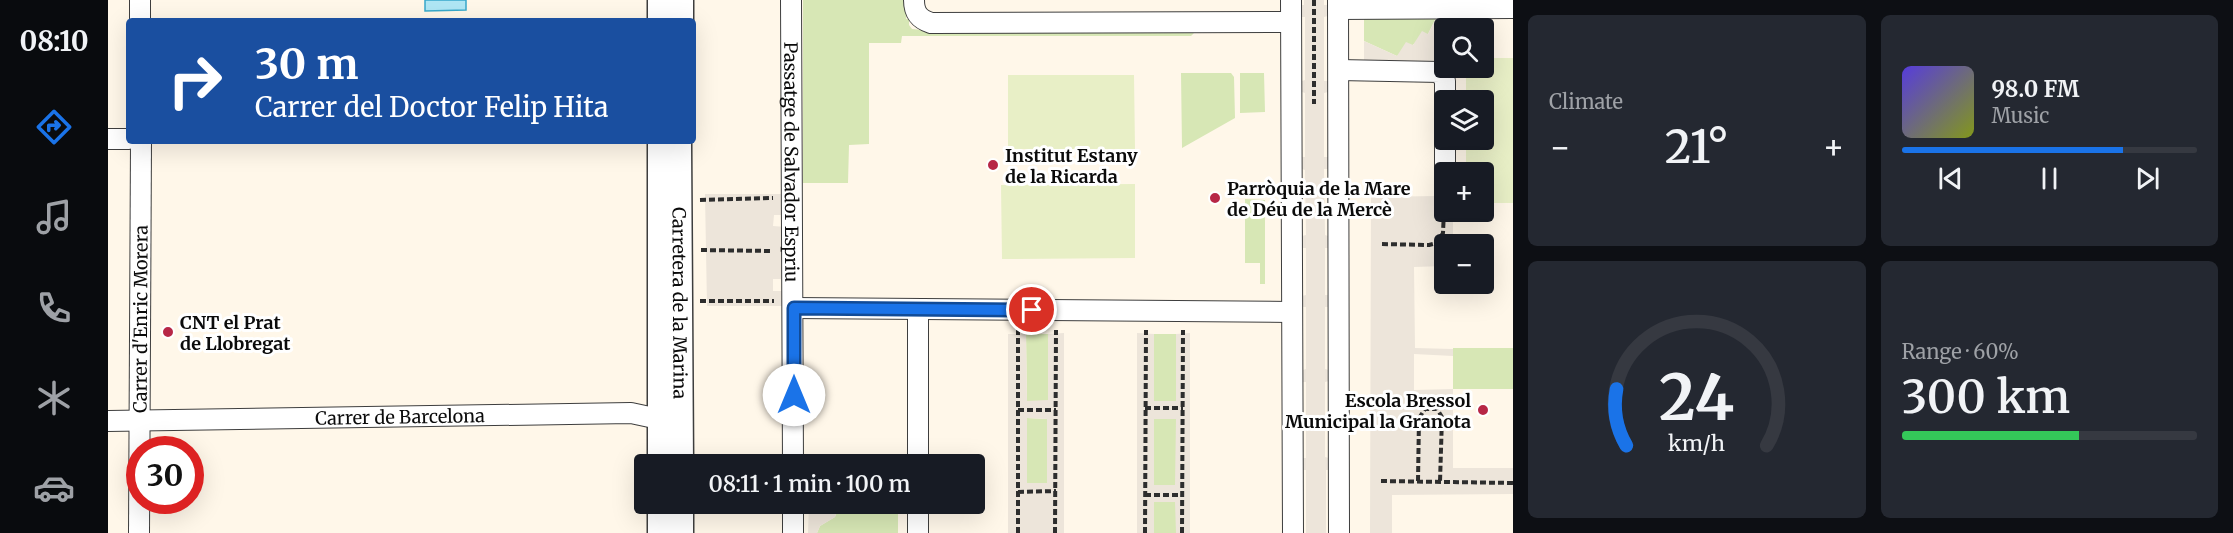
<!DOCTYPE html>
<html lang="en">
<head>
<meta charset="utf-8">
<style>
	body { margin:0; font-family:Merriweather,serif; background:#242831; color:#f1f3f6; height:100vh; display:flex; flex-direction:column; font-size:22px; white-space:nowrap }
	* { box-sizing:border-box; margin:0 }
	p { font-size:20px; color:#9ea1a6 }
	.icon { flex:none; width:33px; height:33px; fill:none; stroke:currentColor; stroke-width:2; stroke-linecap:round; stroke-linejoin:round }
	.map { position:relative; flex:1; overflow:hidden }
	.details { display:flex; flex-direction:column; gap:15px; padding:15px; background:#0d0f14; width:720px }
	.details>* { flex:none }
	.top-card { position:absolute; left:18px; top:18px; width:570px; height:126px; border-radius:6px; box-shadow:0 6px 24px #0002; background:#1a4fa0; color:#fff; overflow:hidden }
	.controls { position:absolute; left:1326px; top:18px; display:grid; gap:12px }
	.controls a { display:grid; place-items:center; width:60px; height:60px; border-radius:6px; background:#171b24; box-shadow:0 6px 24px #0002; font-size:30px }
	.speed { position:absolute; left:18px; top:436px; display:flex; gap:12px; font-size:30px; font-weight:700; text-align:center }
	.speed>* { display:grid; place-content:center; width:78px; height:78px; border-radius:50%; background:#171b24; box-shadow:0 6px 24px #0002; line-height:1 }
	.speed .limit { border:9px solid #d22; background:#fff; color:#111 }
	.pin { position:absolute; display:grid; place-items:center; width:51px; height:51px; color:#fff; margin:-26px; border:3px solid #fff; border-radius:50%; box-shadow:0 2px 6px #0007 }
	.me { position:absolute; width:66px; margin:-33px; rotate:0deg; stroke-linejoin:round; filter:drop-shadow(0 0 4px #0008) }
	.turn { display:flex; align-items:center; gap:21px; height:126px; padding:0 30px; font-size:27px }
	.turn .icon { width:78px; height:78px; stroke-width:2.5 }
	.turn b { display:block; font-size:42px; line-height:51px }
	.big { font-size:45px; font-weight:600; line-height:1.1 }
	.details .widget { flex:1; display:flex; flex-direction:column; justify-content:center; gap:9px; min-width:0; padding:0 21px; border-radius:9px; background:#242831 }
	.details .dial { align-items:center; gap:0 }
	.dial svg { height:156px; overflow:visible; fill:none; stroke:#363941; stroke-width:7; stroke-linecap:round; text-anchor:middle }
	.dial text { fill:#f1f3f6; stroke:none }
	.song { display:flex; align-items:center; gap:18px }
	.cover { width:72px; height:72px; border-radius:9px; background:linear-gradient(135deg,hsl(250 70% 55%),hsl(70 70% 35%)) }
	.played { height:6px; border-radius:3px; background:linear-gradient(90deg,#1a73e8 75%,#363941 75%) }
	.keys { display:flex; justify-content:space-around; direction:ltr }
	.heat { display:flex; justify-content:space-between; align-items:center; font-size:33px; direction:ltr }
	.charge { height:9px; border-radius:4px; background:linear-gradient(90deg,#34c759 60%,#363941 0) }
	.details .tiles { flex:1; display:grid; gap:15px; grid-template-columns:repeat(2,1fr) }
	.trip { position:absolute; left:526px; top:454px; width:351px; height:60px; border-radius:6px; background:#171b24; box-shadow:0 6px 24px #0002; font-weight:600; line-height:60px; text-align:center }
	main { display:flex; flex:1; min-height:0 }
	.tabs { display:flex; flex-direction:column; width:108px; justify-content:space-around; align-items:center; background:#090b0e; color:#9ea1a6 }
	.tabs .icon { width:42px; height:42px }
	.tabs .on { color:#1a73e8 }
	.tabs b { font-size:27px; color:#f1f3f6 }
	.map>svg:first-child { display:block }
	.green { fill:#d7e7b5 }
	.pitch { fill:#e8efc6 }
	.plaza { fill:#ede5da; fill-rule:evenodd }
	.water { fill:#afe6f4; stroke:#38a8ca; stroke-width:1.5 }
	.lines { fill:none; stroke-linecap:round; stroke-linejoin:round }
	.minor-casing { stroke:#3e3e3e; stroke-width:22 }
	.tertiary-casing { stroke:#3e3e3e; stroke-width:27 }
	.path { stroke:#2d2d2d; stroke-width:4; stroke-dasharray:6 3; stroke-linecap:butt }
	.minor { stroke:#fff; stroke-width:20 }
	.tertiary { stroke:#fff; stroke-width:24 }
	.route-casing { stroke:#114b97; stroke-width:15 }
	.route { stroke:#1a73e8; stroke-width:10 }
	.poi-dot { fill:#b72746; stroke:#fff; stroke-width:2 }
	.labels { text-anchor:middle; dominant-baseline:central; stroke-width:6; stroke-linejoin:round; paint-order:stroke }
	.poi-label { font-size:18px; font-weight:bold; fill:#0b0b0b; stroke:#fff; text-anchor:start }
	.street-label { font-size:18px; fill:#0b0b0b; stroke:#fff }
</style>
</head>
<body>
<main>
<nav class="tabs">
<b>08:10</b>
<svg class="icon on" aria-label="directions" viewBox="0 0 24 24"><path d="M12 3l9 9-9 9-9-9zM9 14v-3h6M13 9l2 2-2 2"/></svg>
<svg class="icon" aria-label="music" viewBox="0 0 24 24"><path d="M9 18V5l10-2v13"/><circle cx="6" cy="18" r="3"/><circle cx="16" cy="16" r="3"/></svg>
<svg class="icon" aria-label="phone" viewBox="0 0 24 24"><path d="M5 4h4l2 5-3 2q2 4 5 5l2-3 5 2v4C11 20 4 13 5 4z"/></svg>
<svg class="icon" aria-label="climate" viewBox="0 0 24 24"><path d="M12 3v18M4 7l16 10M4 17L20 7"/></svg>
<svg class="icon" aria-label="car" viewBox="0 0 24 24"><path d="M5 17H2v-5l4-1 3-4h7l3 4 3 1v5h-3M9 17h6M6 11h13"/><circle cx="7" cy="17" r="2"/><circle cx="17" cy="17" r="2"/></svg>
</nav>
<div class="map">
<svg width="1405" height="533" viewBox="0 0 1405 533">
	<rect width="100%" height="100%" fill="#fff7e9"/>
	<path class="green" d="M695 0H801L798 19H801V25L804 29 815 30V32L1086 30V33L1083 36H794L793 43H761V144L741 145 740 183H695Z
		M1256 17 1328 18 1320 34 1289 56 1256 41Z
		M1073 73H1123L1126 77 1127 118 1074 148Z
		M1132 73H1156L1157 112 1132 113Z
		M1137 199 1157 200V284H1152V263H1137Z
		M918 334H940V401H919Z
		M1046 334H1068V401H1046Z
		M1345 348H1405V389H1345Z
		M919 418 939 419V483H919Z
		M1046 418 1068 419V485H1046Z
		M1046 502H1068V533H1046Z
		M732 504H790V533H709L712 526 727 517Z"/>
	<path class="pitch" d="M1376 58H1405V203H1376V172H1358V140H1376V100H1358V68H1376Z
		M900 75H1026L1027 149H900Z
		M1027 184V258L894 259 893 185Z"/>
	<path class="plaza" d="M1196 0H1216V5H1219L1220 16 1216 17V81H1220V92L1216 93V157H1220V169H1216L1217 235 1220 236V248H1217V295H1221V307H1217V369L1221 370V381L1217 382V457L1221 458V470H1218V533H1198V470H1195V458H1198V382H1195V370L1198 369V307H1195L1194 296 1198 295V248H1194V236L1198 235 1197 170 1194 169V157H1197V93L1194 92V81L1197 80V17H1194V5H1196Z
		M1344 17V28H1336V68H1344V100H1336V212H1345V244H1336V266L1306 267 1307 348 1345 349V356L1306 354V390L1345 389V468H1405V494L1284 495V533H1262L1263 197 1329 196V79H1256V41L1289 56 1298 42 1305 45 1314 31 1320 34 1328 18Z
		M597 194H677L678 215H666L665 226 678 227V279H665V291H678L675 306H599Z
		M956 333V533H900V334H918L919 401 940 400V334ZM919 418 939 419V483H919Z
		M1029 333 1046 334V401H1068V334L1082 333V533H1068L1067 502H1046V533H1029ZM1046 419H1068L1067 485H1046Z
		M701 504H732L727 517 712 526 709 533H700Z"/>
	<path class="water" d="M317 0H358V10L317 11Z"/>
	<g class="lines">
		<defs>
			<g id="minor">
				<path d="M32 0V21"/>
				<path id="s1" d="M683 0 685 465"/>
				<path d="M806 0C806 13 811 19 823 23L1183 22"/>
				<path d="M1183 0 1185 533"/>
				<path d="M1230 0 1231 533"/>
				<path d="M1230 9 1405 8"/>
				<path d="M1231 70 1332 72 1337 81V100"/>
				<path d="M0 139H21"/>
				<path d="M1337 140V172"/>
				<path d="M686 308 1183 312"/>
				<path id="s2" d="M0 421 523 413 551 419 563 427"/>
				<path d="M810 465V309"/>
				<path id="s3" d="M31 533 33 141"/>
				<path d="M685 533V504"/>
				<path d="M810 533V504"/>
			</g>
			<g id="tertiary">
				<path d="M552 0V21"/>
				<path d="M573 21V0"/>
				<path id="s4" d="M571 141 573 465"/>
				<path d="M552 465V141"/>
				<path d="M552 504V533"/>
				<path d="M573 504V533"/>
			</g>
		</defs>
		<use href="#minor" class="minor-casing"/>
		<use href="#tertiary" class="tertiary-casing"/>
		<path class="path" d="M1206 0V104
			M592 200 665 198
			M1274 244 1321 245 1329 243 1335 233 1336 210
			M593 250 664 251
			M592 301H666
			M1037 408H1075
			M910 410H948
			M1273 481 1405 483
			M1310 481 1311 418 1317 409H1329L1334 417 1332 482
			M910 492 948 491
			M1037 495H1074
			M910 533V330
			M947 533 948 330
			M1037 533 1038 330
			M1074 533 1075 330"/>
		<use href="#minor" class="minor"/>
		<use href="#tertiary" class="tertiary"/>
	</g>
	<g class="lines">
		<defs>
			<path id="route" d="M686 395V308L924 310"/>
		</defs>
		<use href="#route" class="route-casing"/>
		<use href="#route" class="route"/>
	</g>
	<g class="poi-dot">
		<circle cx="885" cy="165" r="6"/>
		<circle cx="1107" cy="198" r="6"/>
		<circle cx="60" cy="332" r="6"/>
		<circle cx="1375" cy="410" r="6"/>
	</g>
	<g class="labels">
		<g class="poi-label">
			<text x="897" y="155">Institut Estany<tspan x="897" dy="21">de la Ricarda</tspan></text>
			<text x="1119" y="188">Parròquia de la Mare<tspan x="1119" dy="21">de Déu de la Mercè</tspan></text>
			<text x="72" y="322">CNT el Prat<tspan x="72" dy="21">de Llobregat</tspan></text>
			<text x="1363" y="400" text-anchor="end">Escola Bressol<tspan x="1363" dy="21">Municipal la Granota</tspan></text>
		</g>
		<g class="street-label">
			<text stroke="none"><textPath href="#s1" startOffset="162">Passatge de Salvador Espriu</textPath></text>
			<text stroke="none"><textPath href="#s4" startOffset="162">Carretera de la Marina</textPath></text>
			<text stroke="none"><textPath href="#s3" startOffset="214">Carrer d'Enric Morera</textPath></text>
			<text stroke="none"><textPath href="#s2" startOffset="292">Carrer de Barcelona</textPath></text>
		</g>
	</g>
</svg>
<div class="controls">
<a><svg class="icon" aria-label="search" viewBox="0 0 24 24"><circle cx="10" cy="10" r="6"/><path d="M15 15l6 6"/></svg></a>
<a><svg class="icon" aria-label="layers" viewBox="0 0 24 24"><path d="M12 4l9 5-9 5-9-5zM3 14l9 5 9-5"/></svg></a>
<a>+</a>
<a>−</a>
</div>
<div class="speed"><div class="limit">30</div></div>
<div class="pin" style="left:924px;top:310px;background:#d93025"><svg class="icon" aria-label="arrive" viewBox="0 0 24 24"><path d="M6 21V4h12l-3 4 3 4H6"/></svg></div>
<svg class="me" style="left:686px;top:395px" viewBox="-20 -20 40 40"><circle r="19" fill="#fff"/><path d="M0-13L10 11 0 6-10 11z" fill="#1a73e8"/></svg>
<div class="trip">08:11 · 1 min · 100 m</div>
<div class="top-card">
<div class="turn"><svg class="icon" aria-label="right" viewBox="0 0 24 24"><path d="M7 20v-9h11M14 6l5 5-5 5"/></svg><div><b>30 m</b>Carrer del Doctor Felip Hita</div></div>
</div>
</div>
<section class="details">
<div class="tiles">
<div class="widget"><p>Climate</p>
<div class="heat"><a>−</a><b class="big">21°</b><a>+</a></div>
</div>
<div class="widget">
<div class="song"><i class="cover"></i><div><b>98.0 FM</b><p>Music</p></div></div>
<div class="played"></div>
<div class="keys"><svg class="icon" aria-label="previous" viewBox="0 0 24 24"><path d="M18 5L8 12l10 7zM5 5v14"/></svg><svg class="icon" aria-label="pause" viewBox="0 0 24 24"><path d="M8 5v14M16 5v14"/></svg><svg class="icon" aria-label="next" viewBox="0 0 24 24"><path d="M6 5l10 7-10 7zM19 5v14"/></svg></div>
</div>
<div class="widget dial"><svg viewBox="0 0 100 80">
<path d="M14 69A42 42 0 1 1 86 69"/>
<path d="M14 69A42 42 0 0 1 9 40" stroke="#1a73e8"/>
<text x="50" y="56" font-size="32" font-weight="700">24</text>
<text x="50" y="72" font-size="11">km/h</text>
</svg></div>
<div class="widget"><p>Range · 60%</p><b class="big">300 km</b><div class="charge"></div></div>
</div>
</section>
</main>
</body>
</html>
